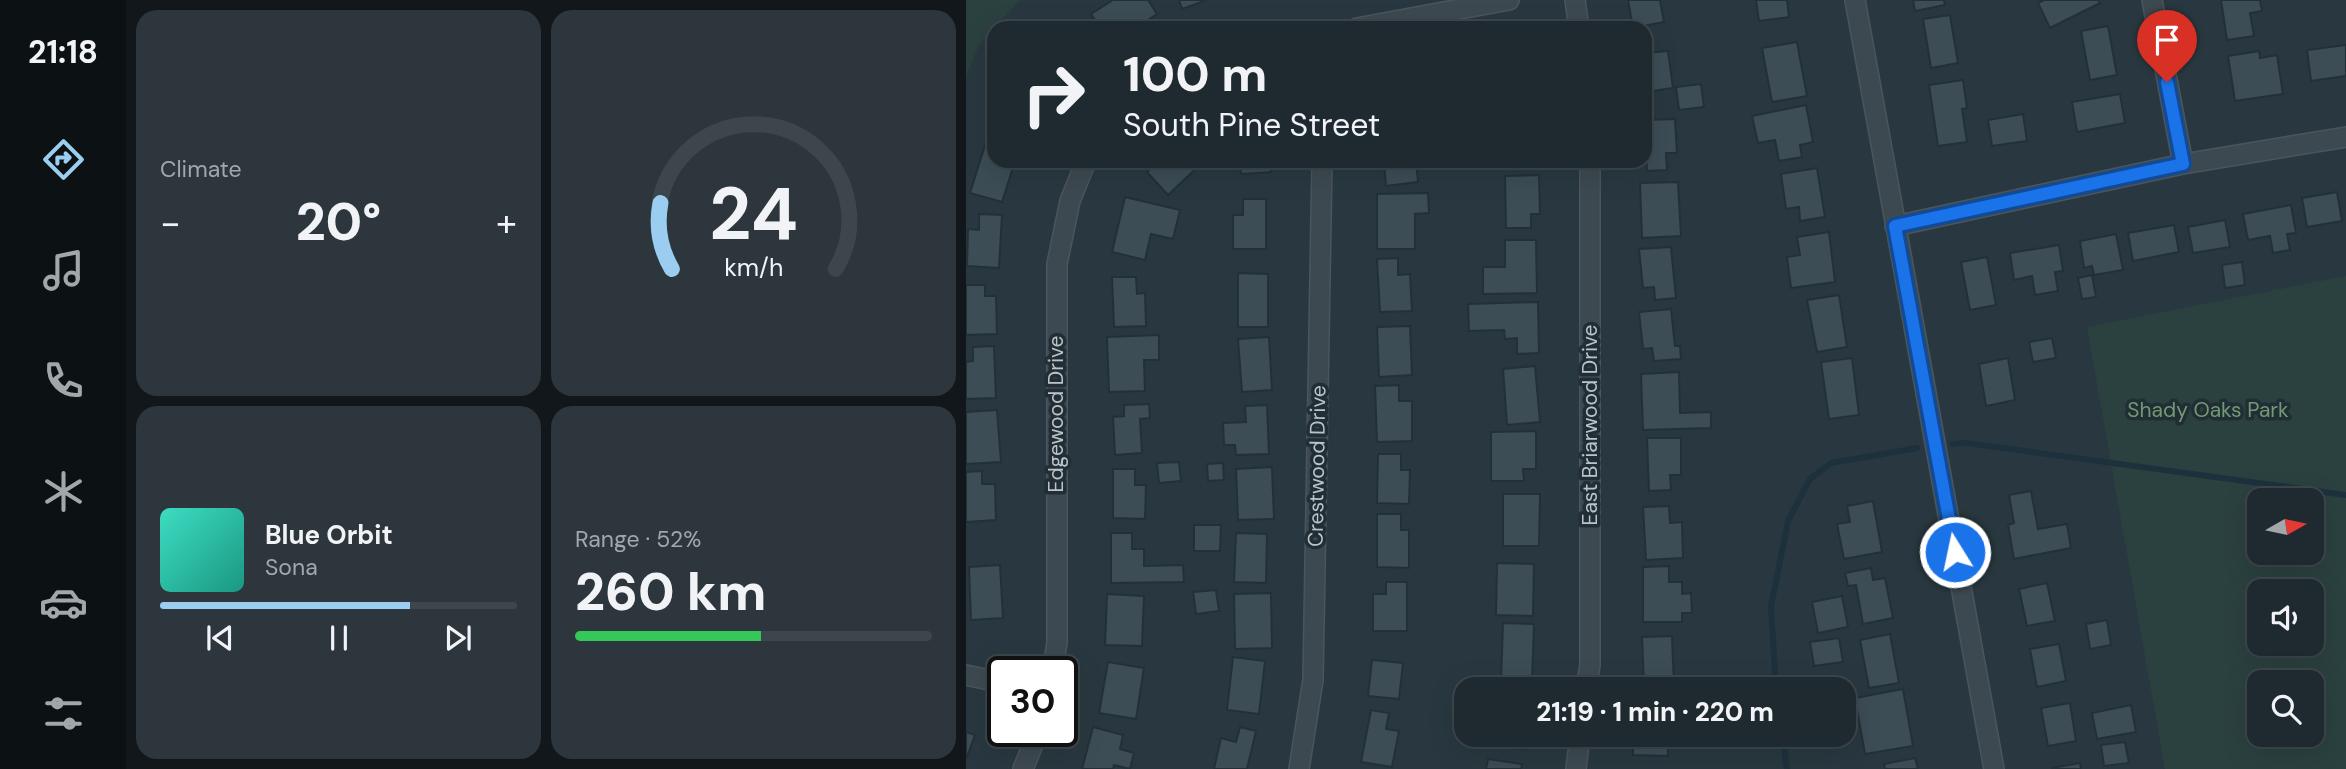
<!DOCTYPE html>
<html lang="en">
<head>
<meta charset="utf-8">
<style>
	body { margin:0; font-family:"DM Sans",sans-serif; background:#2c363c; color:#f1f3f6; height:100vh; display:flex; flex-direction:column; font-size:26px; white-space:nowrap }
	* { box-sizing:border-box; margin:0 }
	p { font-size:23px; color:#a1a7ab }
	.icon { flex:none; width:38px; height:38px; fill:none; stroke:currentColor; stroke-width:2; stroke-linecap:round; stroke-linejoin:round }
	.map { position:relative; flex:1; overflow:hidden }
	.drawer { display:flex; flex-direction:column; gap:10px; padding:10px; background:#11171a; width:840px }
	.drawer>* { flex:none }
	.hud { position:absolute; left:21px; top:21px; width:665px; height:147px; border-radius:21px; box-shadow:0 7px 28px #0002,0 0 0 2px #3c464c; background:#1f2a30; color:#f1f3f6; overflow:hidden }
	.needle { width:46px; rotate:81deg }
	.controls { position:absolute; left:1281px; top:488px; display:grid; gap:14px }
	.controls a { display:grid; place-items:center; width:77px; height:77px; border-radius:14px; background:#1f2a30; box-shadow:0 7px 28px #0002,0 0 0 2px #3c464c; font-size:35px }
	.speed { position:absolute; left:21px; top:656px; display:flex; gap:14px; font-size:35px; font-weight:700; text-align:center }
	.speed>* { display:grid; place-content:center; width:91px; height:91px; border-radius:50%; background:#1f2a30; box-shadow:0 7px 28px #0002,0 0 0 2px #3c464c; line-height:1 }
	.speed .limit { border:4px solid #111; border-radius:10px; background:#fff; color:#111 }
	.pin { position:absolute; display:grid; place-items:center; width:60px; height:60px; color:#fff; margin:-72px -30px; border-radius:50% 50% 50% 0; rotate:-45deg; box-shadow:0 0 7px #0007 }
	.pin .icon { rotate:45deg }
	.me { position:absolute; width:77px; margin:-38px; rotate:350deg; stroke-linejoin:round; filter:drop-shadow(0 0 5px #0008) }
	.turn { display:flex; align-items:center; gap:24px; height:147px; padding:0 21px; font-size:32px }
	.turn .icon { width:91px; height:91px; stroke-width:2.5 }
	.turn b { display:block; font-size:49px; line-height:60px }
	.big { font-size:52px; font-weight:800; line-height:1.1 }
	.drawer .tile { flex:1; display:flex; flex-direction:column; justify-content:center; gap:10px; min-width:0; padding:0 24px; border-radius:21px; background:#2c363c }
	.drawer .dial { align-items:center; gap:0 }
	.dial svg { height:182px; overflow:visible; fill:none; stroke:#3c464c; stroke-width:7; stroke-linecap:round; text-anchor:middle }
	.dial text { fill:#f1f3f6; stroke:none }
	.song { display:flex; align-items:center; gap:21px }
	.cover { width:84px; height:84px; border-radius:10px; background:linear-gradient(135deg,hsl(170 70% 55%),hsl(170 70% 35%)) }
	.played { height:7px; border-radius:4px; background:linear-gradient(90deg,#9acdef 70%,#3c464c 70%) }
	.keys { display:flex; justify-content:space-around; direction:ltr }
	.heat { display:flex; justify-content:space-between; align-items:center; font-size:38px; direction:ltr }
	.charge { height:10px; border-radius:5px; background:linear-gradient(90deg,#34c759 52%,#3c464c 0) }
	.drawer .tiles { flex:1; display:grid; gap:10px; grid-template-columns:repeat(2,1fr) }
	.trip { position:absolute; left:488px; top:677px; width:402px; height:70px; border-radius:21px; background:#1f2a30; box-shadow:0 7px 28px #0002,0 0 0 2px #3c464c; font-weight:800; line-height:70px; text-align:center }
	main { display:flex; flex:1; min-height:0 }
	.menu { display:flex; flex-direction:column; width:126px; justify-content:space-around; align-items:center; background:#0c1113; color:#a1a7ab }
	.menu .icon { width:49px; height:49px }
	.menu .current { color:#9acdef }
	.menu b { font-size:32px; color:#f1f3f6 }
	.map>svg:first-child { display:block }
	.green { fill:#2b413f; fill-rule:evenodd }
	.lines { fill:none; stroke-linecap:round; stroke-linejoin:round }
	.stream { stroke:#1d313d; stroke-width:6 }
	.building { fill:#3c4d55; stroke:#243037; stroke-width:2 }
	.minor-casing { stroke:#4a555c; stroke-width:22 }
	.minor { stroke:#3d4950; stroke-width:19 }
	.route-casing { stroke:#114b97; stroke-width:18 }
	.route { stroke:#1a73e8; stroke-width:12 }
	.labels { text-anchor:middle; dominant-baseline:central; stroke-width:7; stroke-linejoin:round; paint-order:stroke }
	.park-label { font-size:21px; fill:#739974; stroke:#222e35 }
	.street-label { font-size:21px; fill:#bac4ca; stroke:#222e35 }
</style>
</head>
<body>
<main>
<nav class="menu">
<b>21:18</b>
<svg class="icon current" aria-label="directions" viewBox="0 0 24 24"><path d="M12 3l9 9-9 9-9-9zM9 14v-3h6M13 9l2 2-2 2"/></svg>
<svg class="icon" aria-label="music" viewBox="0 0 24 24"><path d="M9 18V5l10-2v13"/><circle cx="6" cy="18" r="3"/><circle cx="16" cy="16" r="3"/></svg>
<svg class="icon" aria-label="phone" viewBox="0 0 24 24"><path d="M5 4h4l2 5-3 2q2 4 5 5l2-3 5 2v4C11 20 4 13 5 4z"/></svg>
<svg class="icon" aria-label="climate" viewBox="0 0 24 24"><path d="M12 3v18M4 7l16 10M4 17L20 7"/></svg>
<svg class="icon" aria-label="car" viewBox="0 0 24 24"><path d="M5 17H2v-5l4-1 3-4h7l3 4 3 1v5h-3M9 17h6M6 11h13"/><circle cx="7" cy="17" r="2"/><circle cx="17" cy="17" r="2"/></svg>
<svg class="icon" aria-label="filters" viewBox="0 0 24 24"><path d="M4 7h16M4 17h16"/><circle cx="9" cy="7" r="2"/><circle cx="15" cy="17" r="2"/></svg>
</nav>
<section class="drawer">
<div class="tiles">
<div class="tile"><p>Climate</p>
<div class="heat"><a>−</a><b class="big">20°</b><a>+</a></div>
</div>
<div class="tile dial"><svg viewBox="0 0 100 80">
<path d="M14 69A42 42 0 1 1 86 69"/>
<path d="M14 69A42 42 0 0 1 9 40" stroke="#9acdef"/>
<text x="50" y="56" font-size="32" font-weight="700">24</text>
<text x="50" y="72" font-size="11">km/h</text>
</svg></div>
<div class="tile">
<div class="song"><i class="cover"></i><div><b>Blue Orbit</b><p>Sona</p></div></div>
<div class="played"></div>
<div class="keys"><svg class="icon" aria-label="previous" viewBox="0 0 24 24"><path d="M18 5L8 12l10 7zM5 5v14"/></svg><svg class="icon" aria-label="pause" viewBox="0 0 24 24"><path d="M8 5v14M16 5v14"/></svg><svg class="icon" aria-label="next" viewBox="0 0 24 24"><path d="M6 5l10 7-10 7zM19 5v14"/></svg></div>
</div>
<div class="tile"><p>Range · 52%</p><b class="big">260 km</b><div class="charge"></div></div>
</div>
</section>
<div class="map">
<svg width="1380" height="769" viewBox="0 0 1380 769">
	<rect width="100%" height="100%" fill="#293840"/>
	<path class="green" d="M0 0H54L13 45 0 76Z
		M1380 276V769H1199L1121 327ZM1293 500H1346V553H1293ZM1293 592H1346V644H1293ZM1293 682H1346V735H1293Z"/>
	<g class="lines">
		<path class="stream" d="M987 444 1000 443 1380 495
			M810 690 805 606 822 521 844 479 865 463 951 448
			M816 735 821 769"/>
	</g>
	<path class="building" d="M147 0H182L191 14 170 28H134L125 14Z
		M213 0H241L216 9Z
		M662 0H694L698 22 667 28Z
		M790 0H821L823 17 793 21Z
		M947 0H978L979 5 949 11Z
		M1078 0H1132L1134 3 1084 28 1072 3Z
		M1255 0H1294L1296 11 1284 13 1288 36 1261 40Z
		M984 15 992 63 965 68 957 19Z
		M1142 26 1151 75 1124 80 1115 31Z
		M831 42 841 96 806 102 796 48Z
		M1380 45V76L1345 81 1341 50Z
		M702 51 707 88 679 92V53Z
		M1293 51 1294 58 1311 55 1317 94 1269 101 1262 56Z
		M997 80 1001 108 996 109 1001 142 972 146 963 85Z
		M735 84 738 107 713 110 710 87Z
		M1154 94 1159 123 1111 132 1106 102Z
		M840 105 847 142 834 145 836 157 813 161 809 140 792 143 786 116Z
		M1057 114 1061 141 1026 146 1022 120Z
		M709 119 711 153H700L701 170 681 171 679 120Z
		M21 139 28 141V161H49L36 202 4 193Z
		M193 161H238L202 195 181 172Z
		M274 161H304L305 172 275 174Z
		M418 161H450L452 182 420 186Z
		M533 161H570V166L534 167Z
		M851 168 859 217 834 221 833 207 820 209 815 174Z
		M573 175 574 214H565V228H540L539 176Z
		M712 182 715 236 676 238 674 183Z
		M1371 192 1376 221 1341 227 1336 198Z
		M462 193 463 213 449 214V249H411V194Z
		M159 197 214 210 207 239 185 234 179 260 146 252Z
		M277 199H300V249H267V215H277Z
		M1325 205 1330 233 1321 234 1324 250 1307 253 1304 236 1282 240 1277 214Z
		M13 214 36 215 33 268 1 266 2 229 13 230Z
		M1259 220 1264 247 1227 253 1222 227Z
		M1208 225 1213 252 1167 261 1162 233Z
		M863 232 869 282 825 288 821 257 834 255 831 237Z
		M1150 234 1157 270 1128 275 1126 266 1118 268 1114 241Z
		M539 240H570L571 293 517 294V267H539Z
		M1093 245 1097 271 1089 272 1092 291 1069 295 1066 276 1048 280 1044 253Z
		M705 247 710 298 689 300 688 287 677 288 673 249Z
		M1021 257 1030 305 1004 310 995 262Z
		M432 258V275L444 274 446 311 414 312 411 259Z
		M1276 262 1279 285 1259 288 1256 265Z
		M272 273 302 274V327H272Z
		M1126 275 1130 297 1116 299 1112 278Z
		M146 277H170L171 294 179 293 180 326 148 327Z
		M0 285H19V296H30L31 334 0 335Z
		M873 295 881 347 851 352 841 300Z
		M572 302 573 353 551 354V338L539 339 538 330 503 331 502 304Z
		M705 309 709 346H714L715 359 688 361 686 348 677 349 673 312Z
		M444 326 446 375 413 377 411 327Z
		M193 335V360H178L179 391 143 392 141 337Z
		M303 337 306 390 276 392 272 339Z
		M1086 338 1090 358 1067 362 1063 342Z
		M28 346 30 398 0 399V362L7 361V347Z
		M886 358 893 415 863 419 855 362Z
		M1042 358 1049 400 1020 406 1013 364Z
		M569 366 574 422 541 425 537 369Z
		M713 372 714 413 745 412V428L677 430 675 374Z
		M433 385V401H446V441L411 442 409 386Z
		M183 404 184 418 174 419 176 453 149 455 147 417 158 416V405Z
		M301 405 303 454 270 455 269 445H258L257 423 280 422 279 406Z
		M31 410 35 462 0 464V412Z
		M570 431V469H557L558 481H525V432Z
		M681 438H715V475H704L705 490 683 491Z
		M412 454H435V470H444L443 504 411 503Z
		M213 462 215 481 193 483 191 463Z
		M257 463 258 480 242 481 241 464Z
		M306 467 308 519 272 520 270 469Z
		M147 469H169V485H180L179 519 147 518Z
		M16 471V484H29L30 520 0 522V472Z
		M1065 491 1072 529 1101 524 1105 548 1048 559 1042 525 1048 523 1043 495Z
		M537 494H574L573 546H537Z
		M907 501 916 552 878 559 871 524 884 522 881 506Z
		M703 506 704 523 716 522 717 558 680 560 677 507Z
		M411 514H435V530H443V568L411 567Z
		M228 525H255L254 551H228Z
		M145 533H166V549H178V566L217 565 218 582 145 583Z
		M270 533 301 534 300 583 268 582Z
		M531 563 568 564 567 616 530 615Z
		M34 565 37 618 5 620 3 567Z
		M703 566V582H716V594L725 593 726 613H716V622H677V567Z
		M905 568 907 580 919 578 927 618 897 624 890 585 882 586 879 573Z
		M420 582H441V631H407V594H420Z
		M1081 583 1089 621 1061 626 1053 589Z
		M250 590 253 611 230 614 227 592Z
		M305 593 306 648 269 649 268 594Z
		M141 594 178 596 176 646 139 645Z
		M876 596 882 627 852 633 846 602Z
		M1141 620 1145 645 1124 649 1120 624Z
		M537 623 568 624 566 682 535 681Z
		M924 634 933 683 903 688 894 640Z
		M706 636 708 686 678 687 676 637Z
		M873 638 877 662 848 666 844 642Z
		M1093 644 1100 681 1071 687 1064 649Z
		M267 657 299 661 293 714 261 710Z
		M406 660 437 663 433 699 402 696Z
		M142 662 178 668 170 719 133 713Z
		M937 689 947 746 899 754 889 698Z
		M1104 703 1110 741 1082 746 1075 708Z
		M1165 705 1170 732 1131 739 1126 713Z
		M405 710 423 713 420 729 433 731 426 767 395 762Z
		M127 727 157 735 154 749 168 753 164 769 148 765 147 769H116Z
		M274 727 290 731 281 769H248L255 738 270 742Z
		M0 732 9 735 0 760Z
		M529 735H561L560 749 528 746Z
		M667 735H702V756L667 755Z
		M1159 742 1163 763 1138 766 1135 745Z
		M949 758 952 769H919L918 764Z
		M522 759 556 764 555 769H520Z
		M1114 763 1115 769H1086V768Z"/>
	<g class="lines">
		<defs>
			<path id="minor" d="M609 0 613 28
				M889 0 1028 769
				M1186 0 1217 164
				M391 28 543 0
				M929 226 1217 164 1380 137
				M86 672 91 643V264L104 201 120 161
				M0 675 37 683
				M620 690 624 665V161
				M57 769 72 732
				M333 769 347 680 356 161
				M610 769 614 735"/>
		</defs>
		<use href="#minor" class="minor-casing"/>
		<use href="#minor" class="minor"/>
	</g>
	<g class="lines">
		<defs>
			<path id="route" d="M989 552 929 226 1217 164 1201 82"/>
		</defs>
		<use href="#route" class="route-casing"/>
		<use href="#route" class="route"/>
	</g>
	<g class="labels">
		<g class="park-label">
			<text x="1242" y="410">Shady Oaks Park</text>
		</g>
		<g class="street-label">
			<text transform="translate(90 414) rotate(-90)">Edgewood Drive</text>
			<text transform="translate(624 425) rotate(-90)">East Briarwood Drive</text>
			<text transform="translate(351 466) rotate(-89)">Crestwood Drive</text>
		</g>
	</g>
</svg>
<div class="controls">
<a><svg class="needle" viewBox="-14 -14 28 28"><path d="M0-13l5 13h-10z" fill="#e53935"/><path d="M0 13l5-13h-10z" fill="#a1a7ab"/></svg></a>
<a><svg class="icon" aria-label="sound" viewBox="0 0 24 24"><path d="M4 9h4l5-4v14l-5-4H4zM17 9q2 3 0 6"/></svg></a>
<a><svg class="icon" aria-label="search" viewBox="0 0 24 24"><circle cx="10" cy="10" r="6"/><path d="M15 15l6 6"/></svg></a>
</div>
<div class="speed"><div class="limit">30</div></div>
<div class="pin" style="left:1201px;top:82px;background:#d93025"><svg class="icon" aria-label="arrive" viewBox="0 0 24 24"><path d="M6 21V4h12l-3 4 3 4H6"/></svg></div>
<svg class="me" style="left:989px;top:552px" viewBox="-20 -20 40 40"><circle r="17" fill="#1a73e8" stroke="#fff" stroke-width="3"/><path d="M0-11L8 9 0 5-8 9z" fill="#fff"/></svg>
<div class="trip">21:19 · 1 min · 220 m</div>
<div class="hud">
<div class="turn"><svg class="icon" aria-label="right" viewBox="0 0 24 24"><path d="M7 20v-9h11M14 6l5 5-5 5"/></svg><div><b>100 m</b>South Pine Street</div></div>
</div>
</div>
</main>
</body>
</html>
